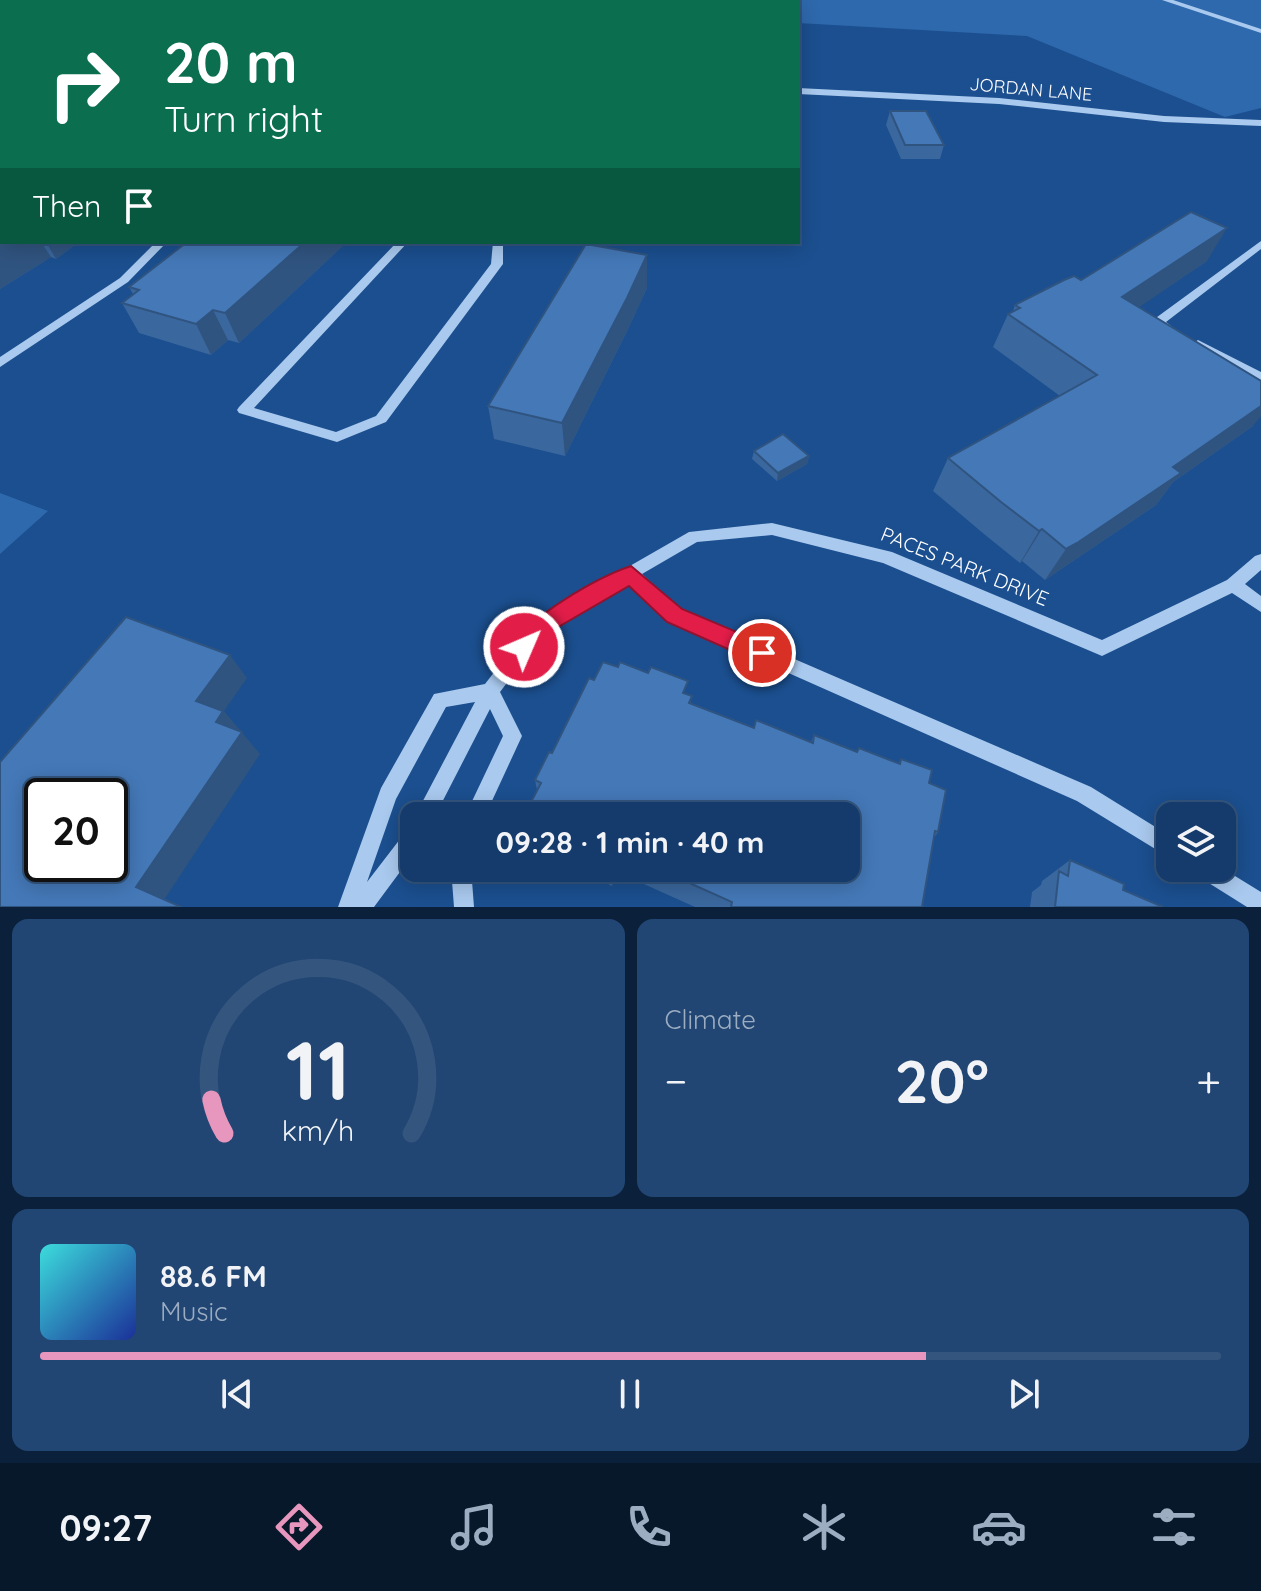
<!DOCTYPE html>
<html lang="en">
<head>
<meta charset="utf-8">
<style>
	body { margin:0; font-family:Quicksand,sans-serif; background:#214673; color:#f1f3f6; height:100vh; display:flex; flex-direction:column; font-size:30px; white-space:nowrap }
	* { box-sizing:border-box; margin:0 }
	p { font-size:26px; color:#9dadc1 }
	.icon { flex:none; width:44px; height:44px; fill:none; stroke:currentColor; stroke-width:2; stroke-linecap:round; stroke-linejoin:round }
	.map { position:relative; height:907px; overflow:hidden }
	.panel { display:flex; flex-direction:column; gap:12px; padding:12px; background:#0b203b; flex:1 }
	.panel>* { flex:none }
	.top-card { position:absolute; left:0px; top:0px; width:800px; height:244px; box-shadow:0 4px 20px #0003,0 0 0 2px #33557e; background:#0b6e4f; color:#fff; overflow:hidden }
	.tools { position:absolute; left:1156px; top:802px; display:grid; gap:16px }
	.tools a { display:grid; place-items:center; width:80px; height:80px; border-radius:16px; background:#143b6b; box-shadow:0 4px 20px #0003,0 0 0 2px #33557e; font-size:40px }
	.speed { position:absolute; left:24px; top:778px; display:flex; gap:16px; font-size:40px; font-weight:700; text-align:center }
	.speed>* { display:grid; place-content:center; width:104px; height:104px; border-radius:50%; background:#143b6b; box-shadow:0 4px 20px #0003,0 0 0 2px #33557e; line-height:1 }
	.speed .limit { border:4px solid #111; border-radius:12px; background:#fff; color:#111 }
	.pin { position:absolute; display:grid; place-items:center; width:68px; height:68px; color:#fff; margin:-34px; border:4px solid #fff; border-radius:50%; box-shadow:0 2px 8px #0007 }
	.me { position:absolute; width:88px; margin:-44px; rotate:45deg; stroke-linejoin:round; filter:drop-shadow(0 0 6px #0008) }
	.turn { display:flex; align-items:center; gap:28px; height:168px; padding:0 32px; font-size:36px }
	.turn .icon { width:104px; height:104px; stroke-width:2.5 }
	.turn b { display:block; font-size:56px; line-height:68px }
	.then { display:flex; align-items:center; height:76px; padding:0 32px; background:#0003; gap:16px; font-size:30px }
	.big { font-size:60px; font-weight:700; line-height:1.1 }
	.panel .card { flex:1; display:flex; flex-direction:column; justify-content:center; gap:12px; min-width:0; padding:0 28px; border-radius:16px; background:#214673 }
	.panel .dial { align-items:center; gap:0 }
	.dial svg { height:208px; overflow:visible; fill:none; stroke:#33557e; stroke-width:7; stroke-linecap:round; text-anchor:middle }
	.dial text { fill:#f1f3f6; stroke:none }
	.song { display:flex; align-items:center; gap:24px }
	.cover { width:96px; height:96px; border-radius:12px; background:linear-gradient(135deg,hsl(180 70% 55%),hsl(230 70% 35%)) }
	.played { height:8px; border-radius:4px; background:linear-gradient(90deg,#e797bd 75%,#33557e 75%) }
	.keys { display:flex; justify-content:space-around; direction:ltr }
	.heat { display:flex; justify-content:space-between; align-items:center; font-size:44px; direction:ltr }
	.panel .tiles { flex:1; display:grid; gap:12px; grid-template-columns:1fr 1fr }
	.card:last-child { grid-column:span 2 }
	.trip { position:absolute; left:400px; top:802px; width:460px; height:80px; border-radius:16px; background:#143b6b; box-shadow:0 4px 20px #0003,0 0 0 2px #33557e; font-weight:700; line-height:80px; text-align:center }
	.menu { display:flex; height:128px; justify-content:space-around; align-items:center; background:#08182b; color:#9dadc1 }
	.menu .icon { width:56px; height:56px }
	.menu .on { color:#e797bd }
	.menu b { font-size:36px; color:#f1f3f6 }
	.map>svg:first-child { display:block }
	.green { fill:#2e69ad }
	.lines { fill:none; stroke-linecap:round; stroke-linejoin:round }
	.minor { fill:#a9c9ee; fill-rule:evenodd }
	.wall { fill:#3a679d }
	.shaded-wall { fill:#305480 }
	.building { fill:#4478b7; stroke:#305480; stroke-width:2; fill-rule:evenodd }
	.route { fill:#e11d48; stroke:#92132f; stroke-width:2 }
	.labels { text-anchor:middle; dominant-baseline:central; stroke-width:7; stroke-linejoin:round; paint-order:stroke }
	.far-street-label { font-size:18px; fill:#fff; stroke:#1b4f8f }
	.street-label { font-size:20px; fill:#fff; stroke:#1b4f8f }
</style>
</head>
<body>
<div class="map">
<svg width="1261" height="907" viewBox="0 0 1261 907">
	<rect width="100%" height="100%" fill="#1b4f8f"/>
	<path class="green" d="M652 0H1261V108L1225 117 1027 36 798 23V2Z
		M0 493 48 511 0 554Z"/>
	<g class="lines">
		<path class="minor" d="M383 0H392L395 2H386Z
			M1162 0H1173L1261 29V33Z
			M798 88 999 98 1164 116 1261 120V126L1164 122 999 104 798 94Z
			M0 102 2 103V109L0 108Z
			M1261 241V249L1166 322 1175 329 1173 332C1166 334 1155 329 1151 323L1153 320Z
			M156 242H167L128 282 0 367V357L120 278Z
			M397 242H408L254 408 336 432 376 416 491 264 493 242H503V264L386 422 337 442 239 413 237 410 239 407Z
			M1198 340 1261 372V381L1194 347 1192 344Z
			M772 523 892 552 1102 640 1227 580 1255 556 1261 554V570L1245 584 1261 596V612L1232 593 1102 656 883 563 772 535 697 542 642 574 681 610 1091 787 1170 836V858L1077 801 669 620 629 582 546 631 500 692 522 736 485 816H465L503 736 490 709 435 816H415L475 702 446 707 396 799 367 882 407 830 414 827V853L374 907H338L381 788 434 694 485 684 534 621 689 532Z
			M451 868H471L474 907H454Z
			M1193 868H1222L1261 892V907H1247L1196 875Z"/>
	</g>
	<path class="wall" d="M0 0H162L2 2V79L0 78Z
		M422 0H517L520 2H425Z
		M890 111 944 145 940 159H901L886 125Z
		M0 115H2V242H79L56 259 51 257 0 289Z
		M347 242 239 343 228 340 211 355 139 333 122 303 133 294 129 287Z
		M647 255V288L627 331 565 456 494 439 488 406Z
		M1207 261 1138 307 1253 426 1173 482 1156 505 1045 580 1022 561 1020 563 984 534 933 491 948 458 1060 396 993 347 1008 314 1013 311 1015 305 1081 280Z
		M754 451 809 456 807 464 777 481 752 459Z
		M594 680 686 694 691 703 754 728 811 742 814 735 857 752 898 764 901 759 929 783 938 832 934 838 922 907H695L617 872 612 886 576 868H846V816H532L529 806 537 790 535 780Z
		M1070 860 1123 890 1163 907H1030L1032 892 1041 885 1042 881Z"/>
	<path class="shaded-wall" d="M104 0H162L159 2H101Z
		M1227 228 1207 261 1104 331 1122 297Z
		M2 242H41L51 257 0 289V243Z
		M46 242H79L56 259Z
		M305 242H347L239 343 225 313Z
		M647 255V288L627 331 565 456 562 423Z
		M213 310 228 340 211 355 196 324Z
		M1261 406V416L1253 426 1173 482 1156 505 1045 580 1066 549 1173 467Z
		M809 456 807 464 777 481 778 473Z
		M1042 529 1022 561 1020 563 1039 531Z
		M230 655 247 678 224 711 260 754 162 903 136 887 196 701Z
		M611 868H617V872L612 886Z"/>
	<path class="building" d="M0 0H104L101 2H2V52H0Z
		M439 0H517L520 2H442Z
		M890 111H926L944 145H905Z
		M0 115H2V177H0Z
		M2 179V242L0 243V180Z
		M1191 212 1227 228 1122 297 1261 381V406L1173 467 1181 473 1077 543 1066 549 1042 529 1039 531 1001 502 948 458 1097 375 1008 314 1020 308 1015 305 1064 280 1074 276 1081 280Z
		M187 242H305L225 313 213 310 196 324 122 303 139 290 129 287Z
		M586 244 647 255 627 298 562 423 488 406Z
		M783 434 809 456 778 473 754 451Z
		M126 617 230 655 196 701 223 711 216 722 242 732 136 887 181 907H0V762ZM42 796H110V864H42Z
		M603 662 618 667 620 662 648 673 651 667 688 681 683 693 692 696 689 703 754 728 756 720 813 743 814 735 857 752 859 748 900 764 901 759 932 770 929 783 946 790 938 832 935 831 922 907H731L732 902 656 868H846V816H547L529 806 541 783 535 780 549 752 552 753 589 678 594 680Z
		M1070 860 1124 884 1123 890 1163 907H1055L1059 871 1068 876Z"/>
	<path class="route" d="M631 566 682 609 770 646 773 653 770 661 762 663 755 661 667 622 629 586 548 633 531 654 524 657 516 654 513 647C527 617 598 577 631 566Z"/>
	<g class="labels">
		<g class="far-street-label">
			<text transform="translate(1031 89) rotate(5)">JORDAN LANE</text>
		</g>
		<g class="street-label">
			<text transform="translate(965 566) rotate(22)">PACES PARK DRIVE</text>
		</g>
	</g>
</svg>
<div class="tools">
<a><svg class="icon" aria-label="layers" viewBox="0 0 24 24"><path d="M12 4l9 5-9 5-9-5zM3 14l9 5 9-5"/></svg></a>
</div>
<div class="speed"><div class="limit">20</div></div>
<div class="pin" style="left:762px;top:653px;background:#d93025"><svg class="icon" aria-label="arrive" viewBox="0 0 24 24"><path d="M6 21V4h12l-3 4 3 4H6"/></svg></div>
<svg class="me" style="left:524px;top:647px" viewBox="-20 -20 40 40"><circle r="17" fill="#e11d48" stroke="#fff" stroke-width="3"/><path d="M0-11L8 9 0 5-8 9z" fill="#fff"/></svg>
<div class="trip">09:28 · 1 min · 40 m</div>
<div class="top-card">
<div class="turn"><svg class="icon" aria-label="right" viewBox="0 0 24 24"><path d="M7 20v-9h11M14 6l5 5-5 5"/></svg><div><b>20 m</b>Turn right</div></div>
<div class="then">Then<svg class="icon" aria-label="arrive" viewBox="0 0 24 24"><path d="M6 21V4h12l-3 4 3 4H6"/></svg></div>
</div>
</div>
<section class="panel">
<div class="tiles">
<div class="card dial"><svg viewBox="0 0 100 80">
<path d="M14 69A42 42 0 1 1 86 69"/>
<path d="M14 69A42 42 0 0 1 9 56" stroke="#e797bd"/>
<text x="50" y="56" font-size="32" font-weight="700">11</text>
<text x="50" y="72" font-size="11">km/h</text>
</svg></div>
<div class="card"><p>Climate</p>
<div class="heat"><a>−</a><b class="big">20°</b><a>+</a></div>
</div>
<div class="card">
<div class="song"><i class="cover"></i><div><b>88.6 FM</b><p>Music</p></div></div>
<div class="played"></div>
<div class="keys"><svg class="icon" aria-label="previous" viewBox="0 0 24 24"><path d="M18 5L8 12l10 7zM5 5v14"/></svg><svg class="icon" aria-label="pause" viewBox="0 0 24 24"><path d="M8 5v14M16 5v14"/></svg><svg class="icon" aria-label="next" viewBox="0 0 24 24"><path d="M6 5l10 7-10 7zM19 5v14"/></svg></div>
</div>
</div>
</section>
<nav class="menu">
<b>09:27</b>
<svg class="icon on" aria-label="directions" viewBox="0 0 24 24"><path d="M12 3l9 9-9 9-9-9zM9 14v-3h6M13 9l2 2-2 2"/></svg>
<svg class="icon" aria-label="music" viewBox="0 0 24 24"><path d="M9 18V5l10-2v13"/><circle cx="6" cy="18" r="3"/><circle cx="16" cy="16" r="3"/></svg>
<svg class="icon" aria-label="phone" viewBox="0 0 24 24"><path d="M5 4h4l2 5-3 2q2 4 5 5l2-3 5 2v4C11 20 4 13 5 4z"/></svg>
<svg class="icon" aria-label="climate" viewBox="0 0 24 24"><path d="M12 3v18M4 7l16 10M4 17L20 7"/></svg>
<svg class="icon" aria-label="car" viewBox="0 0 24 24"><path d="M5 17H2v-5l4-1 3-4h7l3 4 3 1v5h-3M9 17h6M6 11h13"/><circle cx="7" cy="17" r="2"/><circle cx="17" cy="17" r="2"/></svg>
<svg class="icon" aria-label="filters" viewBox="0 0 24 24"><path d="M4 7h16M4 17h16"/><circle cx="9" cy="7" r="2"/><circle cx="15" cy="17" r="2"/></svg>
</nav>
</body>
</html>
